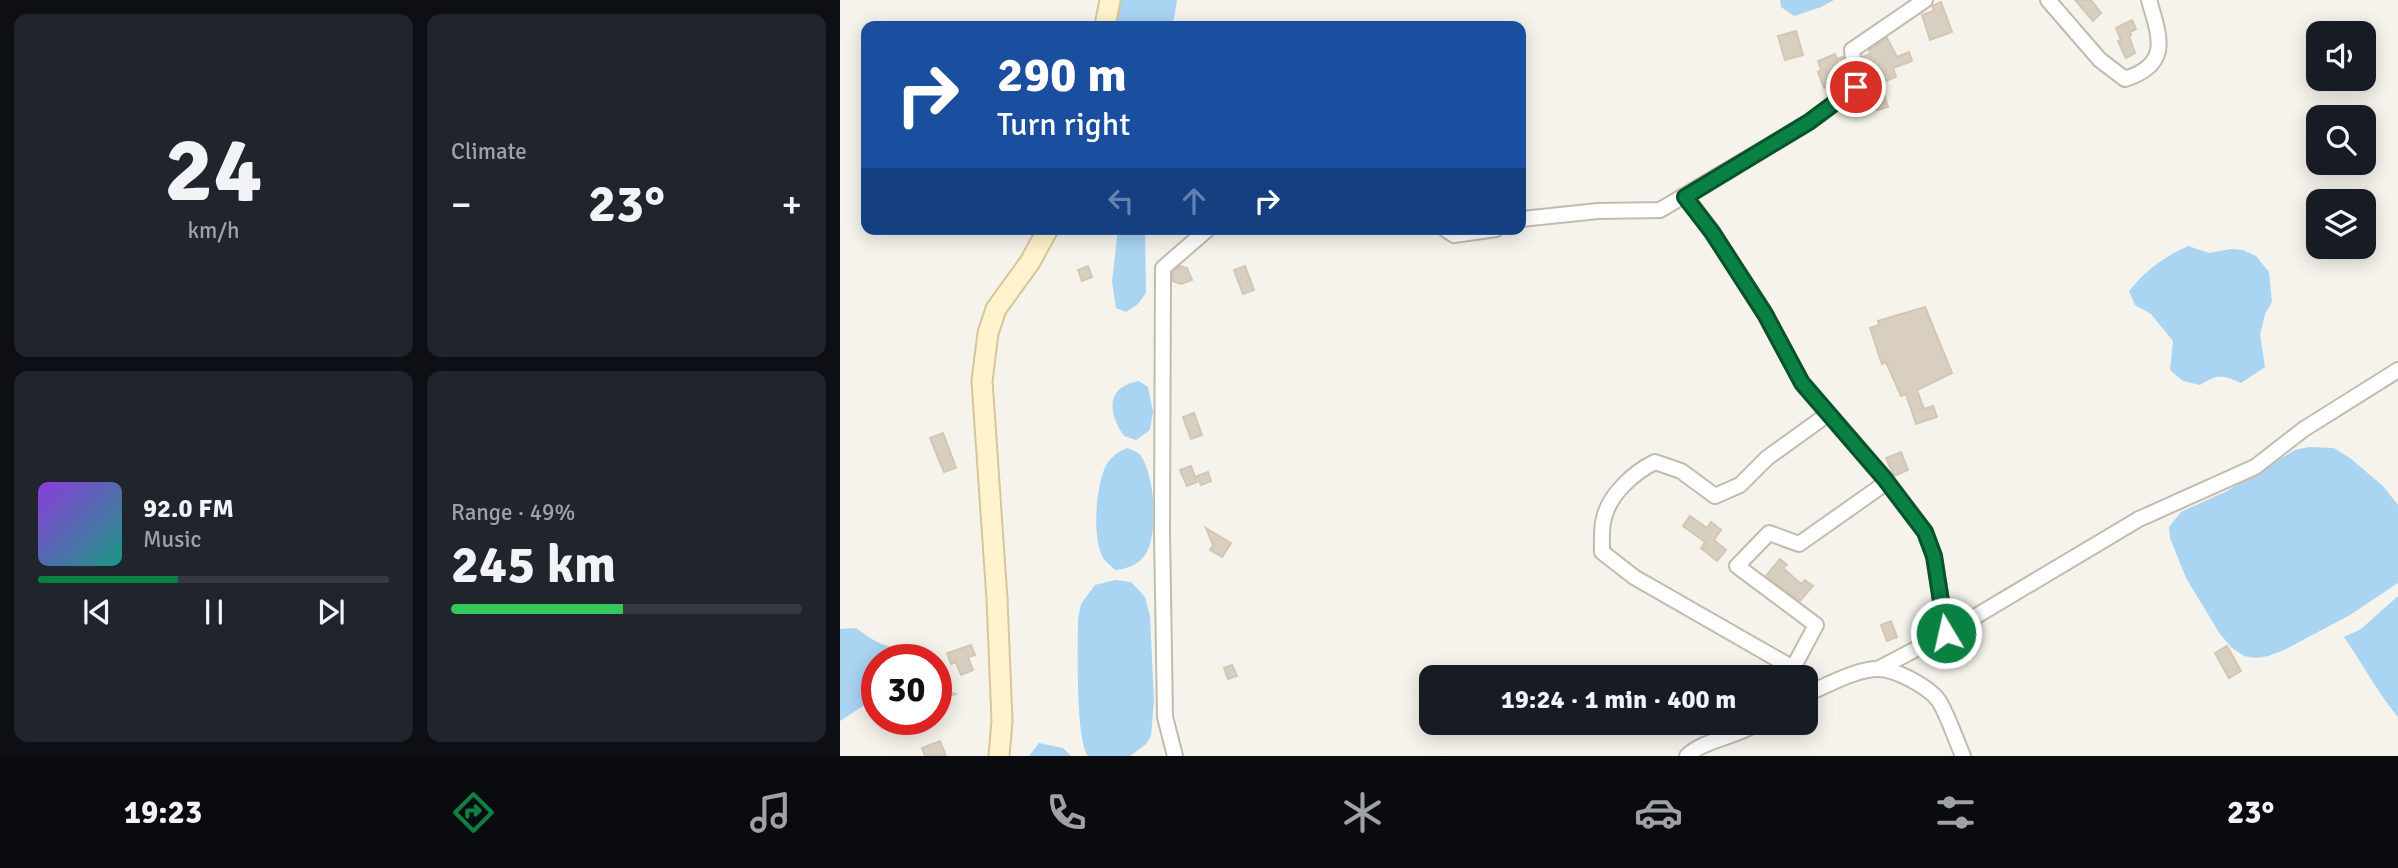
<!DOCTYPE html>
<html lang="en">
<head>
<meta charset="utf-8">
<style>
	body { margin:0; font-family:Signika,sans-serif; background:#20242c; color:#f1f3f6; height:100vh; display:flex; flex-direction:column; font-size:26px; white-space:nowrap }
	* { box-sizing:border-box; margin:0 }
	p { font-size:23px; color:#9ea1a6 }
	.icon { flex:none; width:38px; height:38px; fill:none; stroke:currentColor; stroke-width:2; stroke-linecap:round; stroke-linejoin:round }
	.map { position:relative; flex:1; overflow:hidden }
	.details { display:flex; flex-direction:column; gap:14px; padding:14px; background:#0d0f14; width:840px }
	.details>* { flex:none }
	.hud { position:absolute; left:21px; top:21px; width:665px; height:214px; border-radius:14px; box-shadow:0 4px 18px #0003; background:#1a4fa0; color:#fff; overflow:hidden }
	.buttons { position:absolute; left:1466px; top:21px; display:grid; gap:14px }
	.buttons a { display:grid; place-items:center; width:70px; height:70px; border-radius:14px; background:#171b24; box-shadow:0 4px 18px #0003; font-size:35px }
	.speed { position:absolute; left:21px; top:644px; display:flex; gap:14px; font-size:35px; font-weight:700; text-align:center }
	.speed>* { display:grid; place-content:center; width:91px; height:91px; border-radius:50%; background:#171b24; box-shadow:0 4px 18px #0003; line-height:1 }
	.speed .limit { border:10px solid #d22; background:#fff; color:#111 }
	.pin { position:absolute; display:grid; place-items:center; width:60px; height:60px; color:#fff; margin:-30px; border:4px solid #fff; border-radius:50%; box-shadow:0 2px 7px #0007 }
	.me { position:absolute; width:77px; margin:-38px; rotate:351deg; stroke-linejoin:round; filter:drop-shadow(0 0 5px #0008) }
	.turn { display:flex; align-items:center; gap:24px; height:147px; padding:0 21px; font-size:32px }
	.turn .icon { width:91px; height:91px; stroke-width:2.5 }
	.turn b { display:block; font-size:49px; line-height:60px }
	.lanes { display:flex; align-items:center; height:66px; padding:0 21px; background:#0003; justify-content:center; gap:35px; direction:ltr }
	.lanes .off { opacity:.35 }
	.big { font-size:52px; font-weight:700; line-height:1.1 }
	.details .tile { flex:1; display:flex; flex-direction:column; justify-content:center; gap:10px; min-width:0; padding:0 24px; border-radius:14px; background:#20242c }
	.details .dial { align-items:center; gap:0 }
	.dial b { font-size:91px; line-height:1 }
	.song { display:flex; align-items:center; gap:21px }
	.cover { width:84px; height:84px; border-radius:10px; background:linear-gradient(135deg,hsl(270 70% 55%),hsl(170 70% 35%)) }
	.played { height:7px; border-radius:4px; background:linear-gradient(90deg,#0b8043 40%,#363941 40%) }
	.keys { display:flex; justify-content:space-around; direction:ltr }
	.heat { display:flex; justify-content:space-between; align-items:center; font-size:38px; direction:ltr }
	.charge { height:10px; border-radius:5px; background:linear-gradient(90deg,#34c759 49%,#363941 0) }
	.details .tiles { flex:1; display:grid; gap:14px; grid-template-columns:repeat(2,1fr) }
	.trip { position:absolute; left:579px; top:665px; width:399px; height:70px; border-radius:14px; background:#171b24; box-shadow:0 4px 18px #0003; font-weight:700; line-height:70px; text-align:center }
	.menu { display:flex; height:112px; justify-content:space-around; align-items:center; background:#090b0e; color:#9ea1a6 }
	.menu .icon { width:49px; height:49px }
	.menu .selected { color:#0b8043 }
	.menu b { font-size:32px; color:#f1f3f6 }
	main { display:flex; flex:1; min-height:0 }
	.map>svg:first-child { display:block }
	.water { fill:#a9d4f2 }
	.building { fill:#d8cfc1; stroke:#d3c7b4; stroke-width:2 }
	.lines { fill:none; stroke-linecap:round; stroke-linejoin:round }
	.street-casing { stroke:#c2bbae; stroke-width:18 }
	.secondary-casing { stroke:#d6c79b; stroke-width:23 }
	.street { stroke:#fff; stroke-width:14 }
	.secondary { stroke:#fff3cd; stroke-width:19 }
	.route-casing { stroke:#07532c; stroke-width:18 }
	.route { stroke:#0b8043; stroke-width:12 }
</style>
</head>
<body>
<main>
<section class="details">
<div class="tiles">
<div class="tile dial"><b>24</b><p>km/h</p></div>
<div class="tile"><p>Climate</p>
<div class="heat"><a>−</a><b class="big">23°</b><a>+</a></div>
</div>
<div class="tile">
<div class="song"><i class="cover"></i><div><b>92.0 FM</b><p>Music</p></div></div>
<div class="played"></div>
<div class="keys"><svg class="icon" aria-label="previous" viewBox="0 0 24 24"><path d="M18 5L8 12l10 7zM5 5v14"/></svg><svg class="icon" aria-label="pause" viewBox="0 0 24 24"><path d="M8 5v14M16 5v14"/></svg><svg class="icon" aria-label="next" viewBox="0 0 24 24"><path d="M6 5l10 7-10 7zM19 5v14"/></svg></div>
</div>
<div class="tile"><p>Range · 49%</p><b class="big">245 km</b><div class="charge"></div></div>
</div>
</section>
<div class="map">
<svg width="1558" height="756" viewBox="0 0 1558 756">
	<rect width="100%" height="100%" fill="#f6f3ec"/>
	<path class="water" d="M281 0H337L334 19 330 26H276Z
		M940 0H994L981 7 954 16 941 7Z
		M278 229H305L306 293 298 304 286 312 276 308 272 282Z
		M1348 246 1369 253 1391 249 1403 250 1416 256 1429 272 1432 302 1425 314 1420 335 1425 367 1401 383C1382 375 1378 374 1360 385L1343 381 1330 370 1333 341 1311 314 1295 305 1289 291C1306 270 1324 257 1348 246Z
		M299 381 308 387 313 412 310 430 296 440 284 436C268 413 265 387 299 381Z
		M1469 447 1494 448 1510 458 1543 486 1558 505V583L1510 615 1444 650 1428 656 1416 658 1404 656 1392 648 1380 634 1346 578 1330 538 1329 527 1341 512 1387 491 1455 450Z
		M287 448C292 450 298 452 301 456 315 477 318 530 307 552 300 564 288 569 275 570 271 566 266 562 263 558 252 538 256 491 264 470 268 459 277 452 287 448Z
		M275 580 291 582 305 597 310 616 314 700 311 736 306 744 290 756H248C235 737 238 647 238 619L241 604 255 585Z
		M1558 596V717C1537 692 1523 664 1504 637L1521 629Z
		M16 628C35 642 46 650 70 646L80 658 37 660V697L0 721V629Z
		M199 743 223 748 231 756H189Z"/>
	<path class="building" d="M1235 0H1251L1261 13 1253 21Z
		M1101 2 1112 32 1090 40 1082 15 1094 11 1092 6Z
		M1292 20 1296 29 1290 32 1291 35 1289 36 1295 53 1286 58 1278 41 1281 40 1276 28Z
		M956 31 963 55 945 60 938 36Z
		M1047 38 1057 57 1069 52 1072 61 1053 68 1056 77 1040 83 1048 107 1037 110 1026 81 1029 80 1022 57 1030 54 1029 50Z
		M995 54 997 59 1003 57 1004 66 998 69 1002 81 984 88 978 72 981 70 978 61Z
		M248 266 252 277 242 281 238 270Z
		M340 266 347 268 352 280 341 284 333 281V272Z
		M405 266 414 290 403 294 394 270Z
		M1085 307 1112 373 1077 390 1084 409 1093 406 1097 417 1076 424 1066 394 1061 396 1046 362 1042 364 1030 328 1039 325 1038 321Z
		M354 413 362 435 351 439 343 417Z
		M103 433 116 468 104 472 90 438Z
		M1061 452 1068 470 1054 476 1046 458Z
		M351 466 357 482 347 486 340 470Z
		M368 472 371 481 361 485 357 476Z
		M850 516 867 528 871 522 881 530 874 540 886 550 877 561 861 548 865 542 843 526Z
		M366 528 391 543 382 557 370 550 373 545Z
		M940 559 947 565 943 568 961 584 965 580 973 586 960 601 926 576Z
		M1051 621 1057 637 1047 641 1041 625Z
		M131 645 135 655 128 657 133 670 121 675 116 662 111 664 107 653Z
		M1387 646 1401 671 1389 678 1375 653Z
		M392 665 397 676 388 679 384 668Z
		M96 688 115 694 96 701Z
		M100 741 106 756H85L82 748Z"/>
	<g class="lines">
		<defs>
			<path id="street" d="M1208 0 1260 60 1285 79C1331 64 1320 38 1309 0
				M845 196 872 232 925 314 962 383 1044 478 1085 532 1094 557 1106 633
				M681 219 758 211 820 210 969 122 1016 87 1012 50 1085 0
				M605 229 614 235 656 229
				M988 414 927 458 900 485 875 496 841 471 815 462C794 472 769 495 764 518 761 528 762 541 762 552L794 577 953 668 976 625 897 566 929 533 959 544 1047 482
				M1038 669 1116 628 1299 519 1415 467 1464 429 1558 370
				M966 694C987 686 1015 669 1038 669 1056 669 1089 687 1099 701 1109 718 1115 738 1123 756
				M335 756 325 717 322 532 323 268 368 229
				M847 756C865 739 895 738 917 723"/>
			<path id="secondary" d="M265 26 270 0
				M159 756 162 721 157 599 142 381 148 333 156 309 190 262 208 229"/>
		</defs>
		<use href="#street" class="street-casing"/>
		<use href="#secondary" class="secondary-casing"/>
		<use href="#street" class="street"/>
		<use href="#secondary" class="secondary"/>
	</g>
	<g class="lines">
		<defs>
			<path id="route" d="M1016 87 969 122 845 197 872 232 925 314 962 383 1044 478 1085 532 1094 556 1106 633"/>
		</defs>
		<use href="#route" class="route-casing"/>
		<use href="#route" class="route"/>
	</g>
</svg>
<div class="buttons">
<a><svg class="icon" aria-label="sound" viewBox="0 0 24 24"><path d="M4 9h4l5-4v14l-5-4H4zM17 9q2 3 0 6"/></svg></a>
<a><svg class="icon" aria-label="search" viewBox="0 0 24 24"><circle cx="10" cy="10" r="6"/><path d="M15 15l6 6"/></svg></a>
<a><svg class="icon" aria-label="layers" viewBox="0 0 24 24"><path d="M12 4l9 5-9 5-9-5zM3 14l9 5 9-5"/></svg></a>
</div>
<div class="speed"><div class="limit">30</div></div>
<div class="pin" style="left:1016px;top:87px;background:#d93025"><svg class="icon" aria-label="arrive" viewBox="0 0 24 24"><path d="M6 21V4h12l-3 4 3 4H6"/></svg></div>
<svg class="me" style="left:1106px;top:633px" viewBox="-20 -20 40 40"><circle r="17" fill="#0b8043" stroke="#fff" stroke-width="3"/><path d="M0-11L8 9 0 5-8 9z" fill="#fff"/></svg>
<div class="trip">19:24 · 1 min · 400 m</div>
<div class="hud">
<div class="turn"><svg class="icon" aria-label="right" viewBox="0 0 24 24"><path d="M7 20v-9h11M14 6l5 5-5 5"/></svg><div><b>290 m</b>Turn right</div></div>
<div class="lanes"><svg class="icon off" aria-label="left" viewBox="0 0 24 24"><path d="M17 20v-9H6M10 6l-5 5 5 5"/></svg><svg class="icon off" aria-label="ahead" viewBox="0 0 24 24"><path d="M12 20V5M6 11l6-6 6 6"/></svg><svg class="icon" aria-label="right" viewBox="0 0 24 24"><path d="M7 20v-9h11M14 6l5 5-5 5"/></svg></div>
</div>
</div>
</main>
<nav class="menu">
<b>19:23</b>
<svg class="icon selected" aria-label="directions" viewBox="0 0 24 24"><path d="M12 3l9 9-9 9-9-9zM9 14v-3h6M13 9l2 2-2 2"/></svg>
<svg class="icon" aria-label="music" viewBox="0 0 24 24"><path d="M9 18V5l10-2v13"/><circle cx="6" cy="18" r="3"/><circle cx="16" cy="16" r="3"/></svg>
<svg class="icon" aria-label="phone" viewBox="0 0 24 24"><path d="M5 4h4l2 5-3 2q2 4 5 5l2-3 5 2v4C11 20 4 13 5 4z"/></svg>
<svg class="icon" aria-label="climate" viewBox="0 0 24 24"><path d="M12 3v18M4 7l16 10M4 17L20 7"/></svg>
<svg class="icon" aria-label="car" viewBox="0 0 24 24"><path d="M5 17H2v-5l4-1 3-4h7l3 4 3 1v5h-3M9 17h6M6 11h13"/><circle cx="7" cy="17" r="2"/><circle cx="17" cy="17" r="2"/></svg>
<svg class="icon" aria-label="filters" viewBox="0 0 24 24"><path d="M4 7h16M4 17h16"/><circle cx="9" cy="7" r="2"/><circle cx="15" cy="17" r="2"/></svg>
<b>23°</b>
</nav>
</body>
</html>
